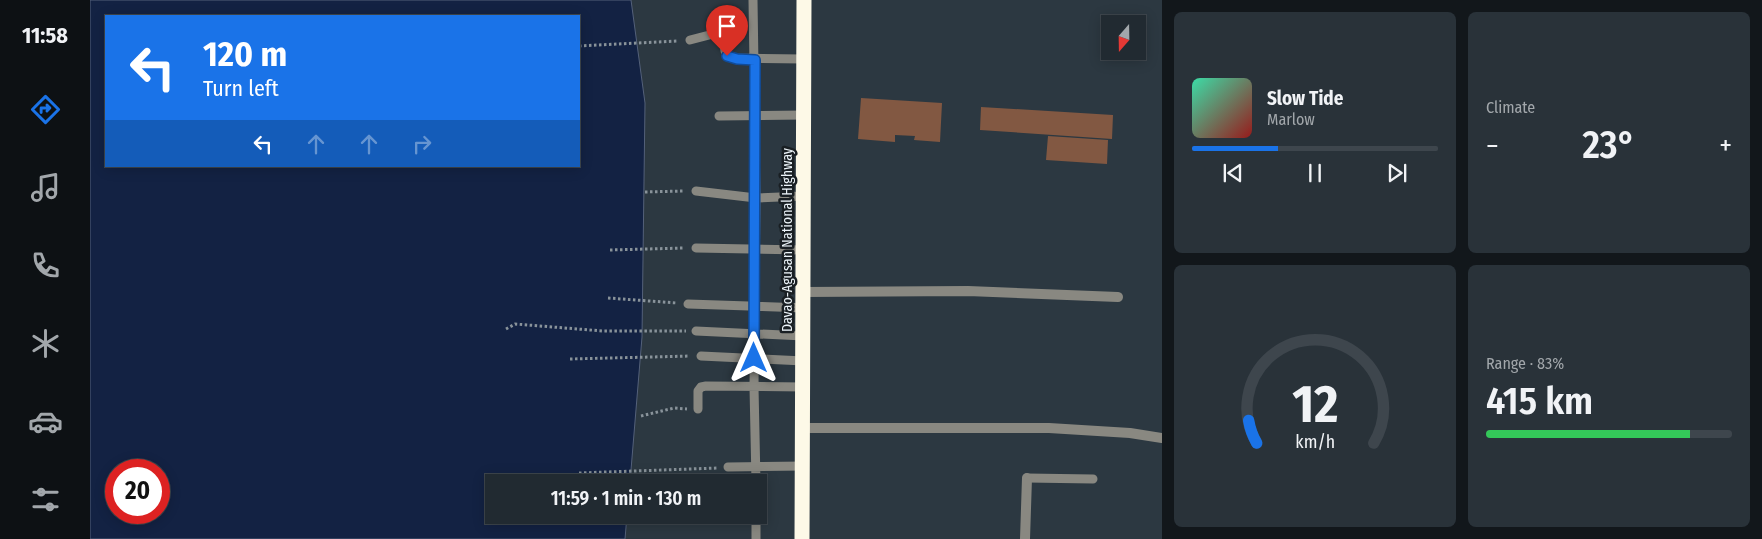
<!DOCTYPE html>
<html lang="en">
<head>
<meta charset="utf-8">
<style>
	body { margin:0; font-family:"Fira Sans Condensed",sans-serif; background:#293239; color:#f1f3f6; height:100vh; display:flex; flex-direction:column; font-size:19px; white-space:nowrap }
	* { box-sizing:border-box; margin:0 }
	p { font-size:16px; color:#a2a7ab }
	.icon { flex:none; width:28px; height:28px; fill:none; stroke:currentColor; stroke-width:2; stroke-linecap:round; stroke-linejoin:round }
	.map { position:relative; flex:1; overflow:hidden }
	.panel { display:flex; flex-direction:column; gap:12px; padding:12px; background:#12171b; width:600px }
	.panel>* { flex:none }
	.top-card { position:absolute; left:15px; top:15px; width:475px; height:152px; border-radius:0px; box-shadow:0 2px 12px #0003,0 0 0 1px #3e464d; background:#1a73e8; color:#fff; overflow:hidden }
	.needle { width:32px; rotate:200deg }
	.controls { position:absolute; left:1011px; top:15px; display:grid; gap:10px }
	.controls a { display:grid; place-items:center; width:45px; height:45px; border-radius:0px; background:#212a31; box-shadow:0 2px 12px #0003,0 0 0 1px #3e464d; font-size:25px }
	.speed { position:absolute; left:15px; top:459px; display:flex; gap:10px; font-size:25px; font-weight:700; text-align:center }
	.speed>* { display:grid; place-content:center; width:65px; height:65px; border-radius:50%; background:#212a31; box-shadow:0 2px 12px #0003,0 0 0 1px #3e464d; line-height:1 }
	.speed .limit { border:8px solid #d22; background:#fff; color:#111 }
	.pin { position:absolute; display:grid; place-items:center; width:42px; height:42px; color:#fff; margin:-51px -21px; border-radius:50% 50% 50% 0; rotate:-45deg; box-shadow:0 0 5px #0007 }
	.pin .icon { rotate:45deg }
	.me { position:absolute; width:55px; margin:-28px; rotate:0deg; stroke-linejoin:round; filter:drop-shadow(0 0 4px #0008) }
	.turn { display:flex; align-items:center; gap:18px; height:105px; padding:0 15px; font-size:22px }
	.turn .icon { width:65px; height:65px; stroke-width:2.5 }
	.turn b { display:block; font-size:35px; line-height:42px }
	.lanes { display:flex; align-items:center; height:48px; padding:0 15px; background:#0003; justify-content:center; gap:25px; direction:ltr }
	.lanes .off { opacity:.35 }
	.big { font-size:38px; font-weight:600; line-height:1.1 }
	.panel .tile { flex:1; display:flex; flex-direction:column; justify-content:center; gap:8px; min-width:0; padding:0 18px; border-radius:8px; background:#293239 }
	.panel .dial { align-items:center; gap:0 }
	.dial svg { height:130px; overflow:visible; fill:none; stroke:#3e464d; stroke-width:7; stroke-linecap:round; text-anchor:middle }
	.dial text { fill:#f1f3f6; stroke:none }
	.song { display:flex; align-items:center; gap:15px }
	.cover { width:60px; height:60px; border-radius:8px; background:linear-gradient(135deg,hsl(160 70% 55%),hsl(0 70% 35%)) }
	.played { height:5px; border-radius:2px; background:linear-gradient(90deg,#1a73e8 35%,#3e464d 35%) }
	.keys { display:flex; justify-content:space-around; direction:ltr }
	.heat { display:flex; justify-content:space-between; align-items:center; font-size:28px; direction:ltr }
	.charge { height:8px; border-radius:4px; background:linear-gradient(90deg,#34c759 83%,#3e464d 0) }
	.panel .tiles { flex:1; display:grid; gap:12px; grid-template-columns:repeat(2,1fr) }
	.trip { position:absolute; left:395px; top:474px; width:282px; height:50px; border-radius:0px; background:#212a31; box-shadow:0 2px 12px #0003,0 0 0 1px #3e464d; font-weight:600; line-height:50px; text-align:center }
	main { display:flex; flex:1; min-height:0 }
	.tab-bar { display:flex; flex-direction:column; width:90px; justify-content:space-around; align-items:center; background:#0d1114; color:#a2a7ab }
	.tab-bar .icon { width:35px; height:35px }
	.tab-bar .selected { color:#1a73e8 }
	.tab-bar b { font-size:22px; color:#f1f3f6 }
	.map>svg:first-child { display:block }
	.water { fill:#132243; stroke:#54617a; fill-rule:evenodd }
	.building { fill:#825842 }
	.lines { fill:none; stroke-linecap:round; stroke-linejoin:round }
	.path { stroke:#89939a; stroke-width:3; stroke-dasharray:2.5 2.5; stroke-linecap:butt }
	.lane { stroke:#898881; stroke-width:9 }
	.street { stroke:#898881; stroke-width:10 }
	.highway { stroke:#fdf9e7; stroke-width:15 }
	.route-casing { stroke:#114b97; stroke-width:12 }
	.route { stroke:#1a73e8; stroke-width:9 }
	.labels { text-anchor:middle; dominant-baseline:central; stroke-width:5; stroke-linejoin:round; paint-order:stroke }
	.street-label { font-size:14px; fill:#ecf4f9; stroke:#191f23 }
</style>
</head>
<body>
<main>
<nav class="tab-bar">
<b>11:58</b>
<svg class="icon selected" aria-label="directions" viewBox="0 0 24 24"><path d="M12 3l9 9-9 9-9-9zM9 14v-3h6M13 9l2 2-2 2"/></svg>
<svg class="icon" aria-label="music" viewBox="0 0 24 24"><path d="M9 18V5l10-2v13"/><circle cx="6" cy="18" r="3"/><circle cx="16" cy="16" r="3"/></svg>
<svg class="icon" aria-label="phone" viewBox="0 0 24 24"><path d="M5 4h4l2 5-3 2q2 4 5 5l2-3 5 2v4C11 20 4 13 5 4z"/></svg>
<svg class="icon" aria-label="climate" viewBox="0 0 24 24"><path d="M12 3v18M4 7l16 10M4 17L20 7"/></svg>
<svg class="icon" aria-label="car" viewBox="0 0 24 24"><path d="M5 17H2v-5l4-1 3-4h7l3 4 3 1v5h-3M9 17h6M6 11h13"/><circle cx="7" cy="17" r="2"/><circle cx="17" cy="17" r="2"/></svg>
<svg class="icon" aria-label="filters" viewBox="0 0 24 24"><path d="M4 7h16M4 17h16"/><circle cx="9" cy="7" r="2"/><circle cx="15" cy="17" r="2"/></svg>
</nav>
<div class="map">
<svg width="1072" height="539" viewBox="0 0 1072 539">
	<rect width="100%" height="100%" fill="#2c3841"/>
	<path class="water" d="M0 0H541L555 103 552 337 540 482H404V515H537L535 539H0ZM16 16H489V166H16ZM26 470H69V512H26Z"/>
	<path class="building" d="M771 98 852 103 850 142 824 140 825 136 805 135V142L768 139Z
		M891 107 1023 115 1022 139 890 130Z
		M958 136 1018 140 1017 164 956 160Z"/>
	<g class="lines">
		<path class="path" d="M489 46 588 41
			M555 192 594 191
			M520 250 594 248
			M518 298 587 303
			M416 329 425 324 513 331H596
			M480 359 600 356
			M551 416 584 408 597 409
			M489 473 628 468
			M583 519 654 518"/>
		<path class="lane" d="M663 0 666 198 664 387 666 482
			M600 40 627 33 633 36 635 51 641 58 713 59
			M629 116 714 115
			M606 191 666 198 714 196
			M606 248 714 250
			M598 304 714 308
			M606 331 714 336
			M611 356 714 361
			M608 409V391L611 387 616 386 714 387
			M638 467 714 466
			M937 478 1003 479
			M666 539V515"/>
		<path class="street" d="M714 292 878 291 1028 297
			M714 428H959L1040 433 1072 438
			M935 539 937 478"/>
		<path class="highway" d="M712 539 714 0"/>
	</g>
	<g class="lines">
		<defs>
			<path id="route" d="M637 56 647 59 665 60 664 358"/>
		</defs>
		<use href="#route" class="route-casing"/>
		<use href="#route" class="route"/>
	</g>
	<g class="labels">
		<g class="street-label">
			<text transform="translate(697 240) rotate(-90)">Davao-Agusan National Highway</text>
		</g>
	</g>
</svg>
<div class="controls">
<a><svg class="needle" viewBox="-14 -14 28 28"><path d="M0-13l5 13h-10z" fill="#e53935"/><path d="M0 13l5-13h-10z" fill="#a2a7ab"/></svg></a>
</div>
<div class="speed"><div class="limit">20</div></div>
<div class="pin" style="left:637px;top:56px;background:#d93025"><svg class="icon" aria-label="arrive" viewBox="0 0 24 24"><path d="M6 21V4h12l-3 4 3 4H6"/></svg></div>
<svg class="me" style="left:664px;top:358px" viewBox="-20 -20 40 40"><path d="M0-17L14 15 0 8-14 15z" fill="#1a73e8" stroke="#fff" stroke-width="4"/></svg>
<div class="trip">11:59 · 1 min · 130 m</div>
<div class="top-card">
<div class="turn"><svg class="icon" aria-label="left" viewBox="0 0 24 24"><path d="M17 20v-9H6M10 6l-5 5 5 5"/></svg><div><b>120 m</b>Turn left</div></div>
<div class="lanes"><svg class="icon" aria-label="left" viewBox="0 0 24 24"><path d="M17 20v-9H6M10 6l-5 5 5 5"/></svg><svg class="icon off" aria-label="ahead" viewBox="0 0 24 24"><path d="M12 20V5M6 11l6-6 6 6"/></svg><svg class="icon off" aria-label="ahead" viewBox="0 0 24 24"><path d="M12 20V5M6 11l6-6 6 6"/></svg><svg class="icon off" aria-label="right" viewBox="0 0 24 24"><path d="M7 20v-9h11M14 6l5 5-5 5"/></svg></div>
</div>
</div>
<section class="panel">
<div class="tiles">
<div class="tile">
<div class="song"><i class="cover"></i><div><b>Slow Tide</b><p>Marlow</p></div></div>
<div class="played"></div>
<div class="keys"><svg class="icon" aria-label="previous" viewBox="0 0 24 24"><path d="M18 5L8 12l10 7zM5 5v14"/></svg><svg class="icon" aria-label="pause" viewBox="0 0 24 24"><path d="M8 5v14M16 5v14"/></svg><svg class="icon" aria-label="next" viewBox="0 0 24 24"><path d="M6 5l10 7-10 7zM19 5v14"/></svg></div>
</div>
<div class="tile"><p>Climate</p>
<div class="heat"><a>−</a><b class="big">23°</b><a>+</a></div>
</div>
<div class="tile dial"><svg viewBox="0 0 100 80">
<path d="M14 69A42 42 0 1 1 86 69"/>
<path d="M14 69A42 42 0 0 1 9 55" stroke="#1a73e8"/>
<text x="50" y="56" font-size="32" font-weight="700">12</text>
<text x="50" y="72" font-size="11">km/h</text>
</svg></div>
<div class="tile"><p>Range · 83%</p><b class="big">415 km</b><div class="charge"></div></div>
</div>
</section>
</main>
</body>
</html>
